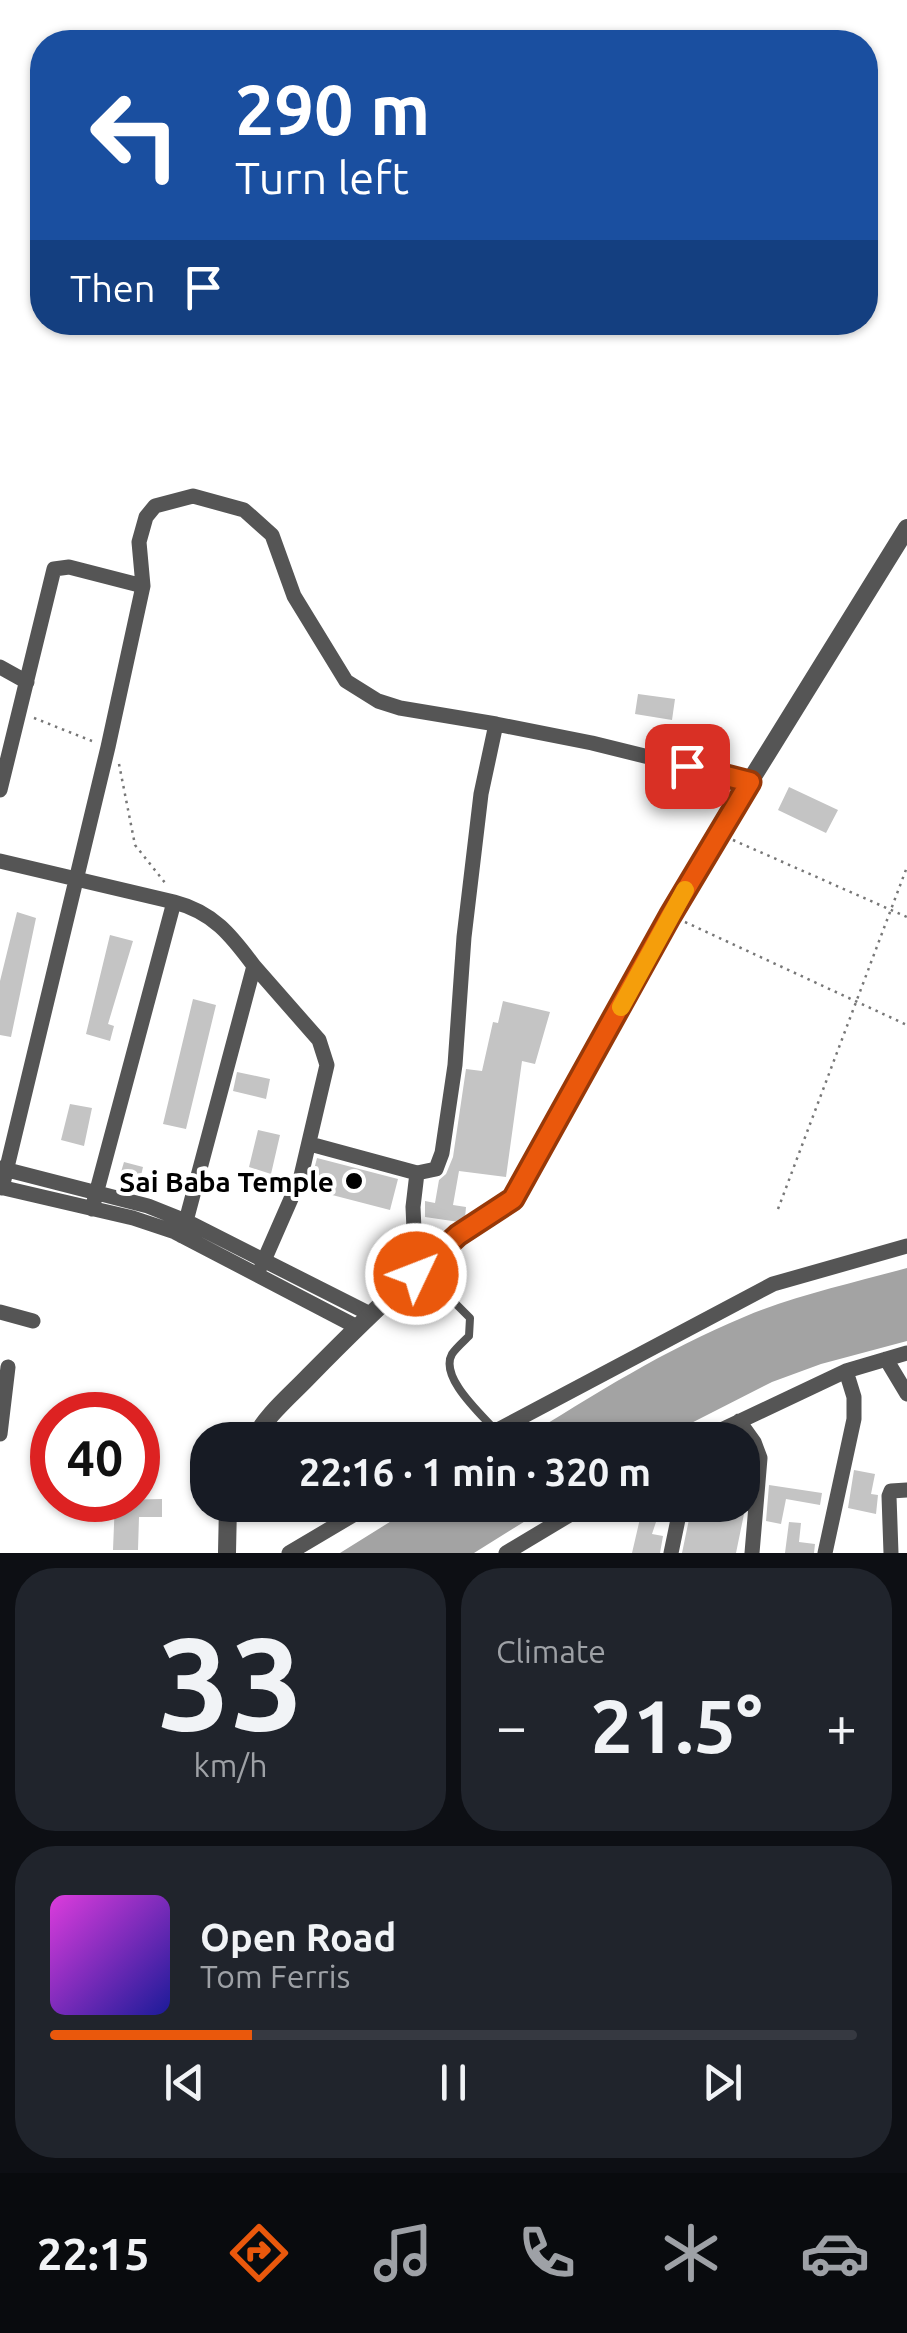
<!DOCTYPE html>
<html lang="en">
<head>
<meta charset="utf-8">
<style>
	body { margin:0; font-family:Ubuntu,sans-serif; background:#20242c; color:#f1f3f6; height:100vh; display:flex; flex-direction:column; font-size:38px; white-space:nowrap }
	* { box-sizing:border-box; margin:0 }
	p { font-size:32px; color:#9ea1a6 }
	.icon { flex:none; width:55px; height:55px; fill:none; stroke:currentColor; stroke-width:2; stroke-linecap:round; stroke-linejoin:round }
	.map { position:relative; height:1553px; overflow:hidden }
	.drawer { display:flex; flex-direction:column; gap:15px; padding:15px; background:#0d0f14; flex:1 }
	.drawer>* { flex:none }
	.guide { position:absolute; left:30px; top:30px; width:848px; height:305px; border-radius:40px; box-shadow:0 2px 8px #0004; background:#1a4fa0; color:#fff; overflow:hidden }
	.speed { position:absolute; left:30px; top:1392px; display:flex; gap:20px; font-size:50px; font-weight:700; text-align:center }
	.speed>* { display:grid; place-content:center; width:130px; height:130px; border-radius:50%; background:#171b24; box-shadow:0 2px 8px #0004; line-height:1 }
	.speed .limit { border:15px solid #d22; background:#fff; color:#111 }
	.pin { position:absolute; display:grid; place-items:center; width:85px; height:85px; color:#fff; margin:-42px; border-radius:20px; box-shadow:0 5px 15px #0006 }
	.me { position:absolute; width:110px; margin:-55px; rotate:47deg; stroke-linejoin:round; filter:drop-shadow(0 0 8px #0008) }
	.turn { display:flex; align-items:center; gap:35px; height:210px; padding:0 40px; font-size:45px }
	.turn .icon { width:130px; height:130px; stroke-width:2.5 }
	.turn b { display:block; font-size:70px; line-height:85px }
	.then { display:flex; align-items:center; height:95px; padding:0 40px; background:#0003; gap:20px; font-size:38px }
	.big { font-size:75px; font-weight:700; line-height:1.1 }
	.drawer .widget { flex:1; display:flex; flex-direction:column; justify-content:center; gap:15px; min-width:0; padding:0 35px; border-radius:40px; background:#20242c }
	.drawer .dial { align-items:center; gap:0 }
	.dial b { font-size:130px; line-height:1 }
	.song { display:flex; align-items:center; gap:30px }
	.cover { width:120px; height:120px; border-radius:15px; background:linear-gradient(135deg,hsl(300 70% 55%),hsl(240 70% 35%)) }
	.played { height:10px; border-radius:5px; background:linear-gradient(90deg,#ea580c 25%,#363941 25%) }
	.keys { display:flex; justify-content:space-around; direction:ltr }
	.heat { display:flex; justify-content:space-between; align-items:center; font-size:55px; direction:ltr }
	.drawer .tiles { flex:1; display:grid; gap:15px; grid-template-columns:1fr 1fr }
	.widget:last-child { grid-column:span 2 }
	.trip { position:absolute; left:190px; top:1422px; width:570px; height:100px; border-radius:40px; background:#171b24; box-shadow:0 2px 8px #0004; font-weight:700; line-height:100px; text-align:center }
	.dock { display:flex; height:160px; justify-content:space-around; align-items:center; background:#090b0e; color:#9ea1a6 }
	.dock .icon { width:70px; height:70px }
	.dock .selected { color:#ea580c }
	.dock b { font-size:45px; color:#f1f3f6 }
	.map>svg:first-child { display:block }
	.water { fill:#a3a3a3 }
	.building { fill:#c4c4c4 }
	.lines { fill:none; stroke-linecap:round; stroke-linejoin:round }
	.path { stroke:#777; stroke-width:2.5; stroke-dasharray:2.5 5; stroke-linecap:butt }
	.service { stroke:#555; stroke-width:8 }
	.minor { stroke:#555; stroke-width:15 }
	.tertiary { stroke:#555; stroke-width:18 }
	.route-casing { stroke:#983908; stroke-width:25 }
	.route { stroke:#ea580c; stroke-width:18 }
	.slow { stroke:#f59e0b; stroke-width:18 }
	.poi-dot { fill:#000; stroke:#fff; stroke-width:4 }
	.labels { text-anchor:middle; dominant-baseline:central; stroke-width:8; stroke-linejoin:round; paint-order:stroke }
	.poi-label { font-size:28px; font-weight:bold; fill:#000; stroke:#fff; text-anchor:end }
</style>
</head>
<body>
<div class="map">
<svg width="907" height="1553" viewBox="0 0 907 1553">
	<rect width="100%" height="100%" fill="#fff"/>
	<path class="water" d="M907 1268V1341L821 1364 772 1382 658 1440H521C593 1395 666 1349 744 1317 796 1295 853 1283 907 1268Z
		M417 1505H551L474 1553H340Z"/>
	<path class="building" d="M638 694 675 699 672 720 635 714Z
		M789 787 838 810 826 833 778 810Z
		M17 912 36 918 11 1037 0 1035V981Z
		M110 935 133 941 108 1024 114 1026 110 1041 86 1034Z
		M193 999 216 1005 186 1129 163 1124Z
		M503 1001 550 1012 535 1064 522 1061 506 1177 459 1171 453 1205 466 1207 465 1218 459 1222 425 1217V1201L435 1203 439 1180 446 1174 453 1157 466 1069 482 1071 493 1022 498 1023Z
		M237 1072 270 1079 266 1099 233 1091Z
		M70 1104 92 1108 84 1146 61 1140Z
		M258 1130 280 1135 271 1174 249 1167Z
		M317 1158 398 1179 390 1210 309 1189Z
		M124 1162 143 1167 138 1188 118 1182Z
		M854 1470 875 1474 871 1494 878 1495 876 1514 848 1508Z
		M769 1485 822 1493 820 1505 786 1499 781 1524 766 1521Z
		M162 1499V1517H139L138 1550H113L115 1500Z
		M692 1505H710L744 1514 736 1553H682Z
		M642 1510 658 1516 652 1534 663 1536 660 1553H632Z
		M789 1522 801 1523 799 1542 815 1544 814 1553H785Z"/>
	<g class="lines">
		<path class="path" d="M34 718 92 741
			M119 764 135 845 166 884
			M733 840 907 917
			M685 922 907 1025
			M778 1209 907 867"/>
		<path class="service" d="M421 1269 470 1318 469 1336C464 1341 456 1348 452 1354 439 1377 481 1414 495 1430"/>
		<path class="minor" d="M143 586 139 542 146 517 155 506 193 496 244 510 272 535 294 596 346 681 378 701 400 708 496 724 481 794 464 937 455 1065 442 1153 436 1169 417 1173
			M0 667 27 682
			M496 724 592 743 750 782
			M0 790 54 569 69 567 143 586 108 747 2 1188
			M0 861 174 902
			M254 966 319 1040 327 1065 301 1176 262 1265
			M310 1144 417 1173 413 1207 416 1274
			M0 1168 148 1206 188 1222 370 1314
			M0 1187 133 1218 175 1232 357 1327
			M92 1209 174 902C213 912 231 935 254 966L182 1236
			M0 1312 33 1321
			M886 1359 907 1394
			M739 1421 754 1442 760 1458 752 1553
			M0 1434 8 1367
			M479 1440 773 1284 907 1246
			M700 1440 846 1371 907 1353
			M289 1553 370 1505
			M506 1553 586 1505
			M671 1553 681 1505
			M825 1553 854 1419V1397L846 1371
			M891 1553 889 1496 891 1491 907 1490"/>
		<path class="tertiary" d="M254 1440C265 1416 291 1395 309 1376 373 1311 436 1249 513 1199L718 833 907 528
			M227 1553 228 1505"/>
	</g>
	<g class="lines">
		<defs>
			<path id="route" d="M416 1274 458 1235 513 1199 670 916 750 782 687 766"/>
		</defs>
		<use href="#route" class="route-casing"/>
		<use href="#route" class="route"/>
		<path class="slow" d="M621 1007 685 890"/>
	</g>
	<circle class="poi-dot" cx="354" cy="1181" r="10"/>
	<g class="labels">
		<g class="poi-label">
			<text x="334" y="1181">Sai Baba Temple</text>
		</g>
	</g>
</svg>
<div class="speed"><div class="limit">40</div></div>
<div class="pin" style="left:687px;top:766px;background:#d93025"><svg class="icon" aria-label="arrive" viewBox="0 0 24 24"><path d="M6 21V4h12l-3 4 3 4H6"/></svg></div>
<svg class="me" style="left:416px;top:1274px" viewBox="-20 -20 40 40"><circle r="17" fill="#ea580c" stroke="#fff" stroke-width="3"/><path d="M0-11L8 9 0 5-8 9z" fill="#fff"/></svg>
<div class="trip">22:16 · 1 min · 320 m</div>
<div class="guide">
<div class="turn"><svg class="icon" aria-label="left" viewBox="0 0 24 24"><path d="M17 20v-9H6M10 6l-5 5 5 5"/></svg><div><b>290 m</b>Turn left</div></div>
<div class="then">Then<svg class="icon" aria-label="arrive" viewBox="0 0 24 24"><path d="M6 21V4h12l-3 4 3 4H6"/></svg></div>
</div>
</div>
<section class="drawer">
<div class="tiles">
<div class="widget dial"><b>33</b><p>km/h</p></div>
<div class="widget"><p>Climate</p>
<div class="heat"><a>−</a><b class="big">21.5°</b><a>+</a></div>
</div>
<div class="widget">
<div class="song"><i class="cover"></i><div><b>Open Road</b><p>Tom Ferris</p></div></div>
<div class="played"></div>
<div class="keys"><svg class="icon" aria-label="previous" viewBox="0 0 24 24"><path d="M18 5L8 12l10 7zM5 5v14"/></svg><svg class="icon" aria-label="pause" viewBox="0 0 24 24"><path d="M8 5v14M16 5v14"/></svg><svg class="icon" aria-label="next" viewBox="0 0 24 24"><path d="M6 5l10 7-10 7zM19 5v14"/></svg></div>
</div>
</div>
</section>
<nav class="dock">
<b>22:15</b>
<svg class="icon selected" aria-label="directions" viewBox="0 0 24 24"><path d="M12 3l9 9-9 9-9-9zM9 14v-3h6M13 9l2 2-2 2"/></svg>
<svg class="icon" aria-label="music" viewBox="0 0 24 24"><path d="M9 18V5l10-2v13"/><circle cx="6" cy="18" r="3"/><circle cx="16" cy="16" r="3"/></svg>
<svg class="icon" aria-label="phone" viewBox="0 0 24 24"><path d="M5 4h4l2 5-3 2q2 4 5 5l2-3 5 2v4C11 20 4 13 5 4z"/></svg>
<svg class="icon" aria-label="climate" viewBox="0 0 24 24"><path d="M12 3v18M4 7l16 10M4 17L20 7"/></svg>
<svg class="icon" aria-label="car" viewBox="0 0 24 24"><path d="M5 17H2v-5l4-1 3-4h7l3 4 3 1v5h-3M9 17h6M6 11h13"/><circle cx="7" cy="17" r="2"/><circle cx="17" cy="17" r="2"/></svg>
</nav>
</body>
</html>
